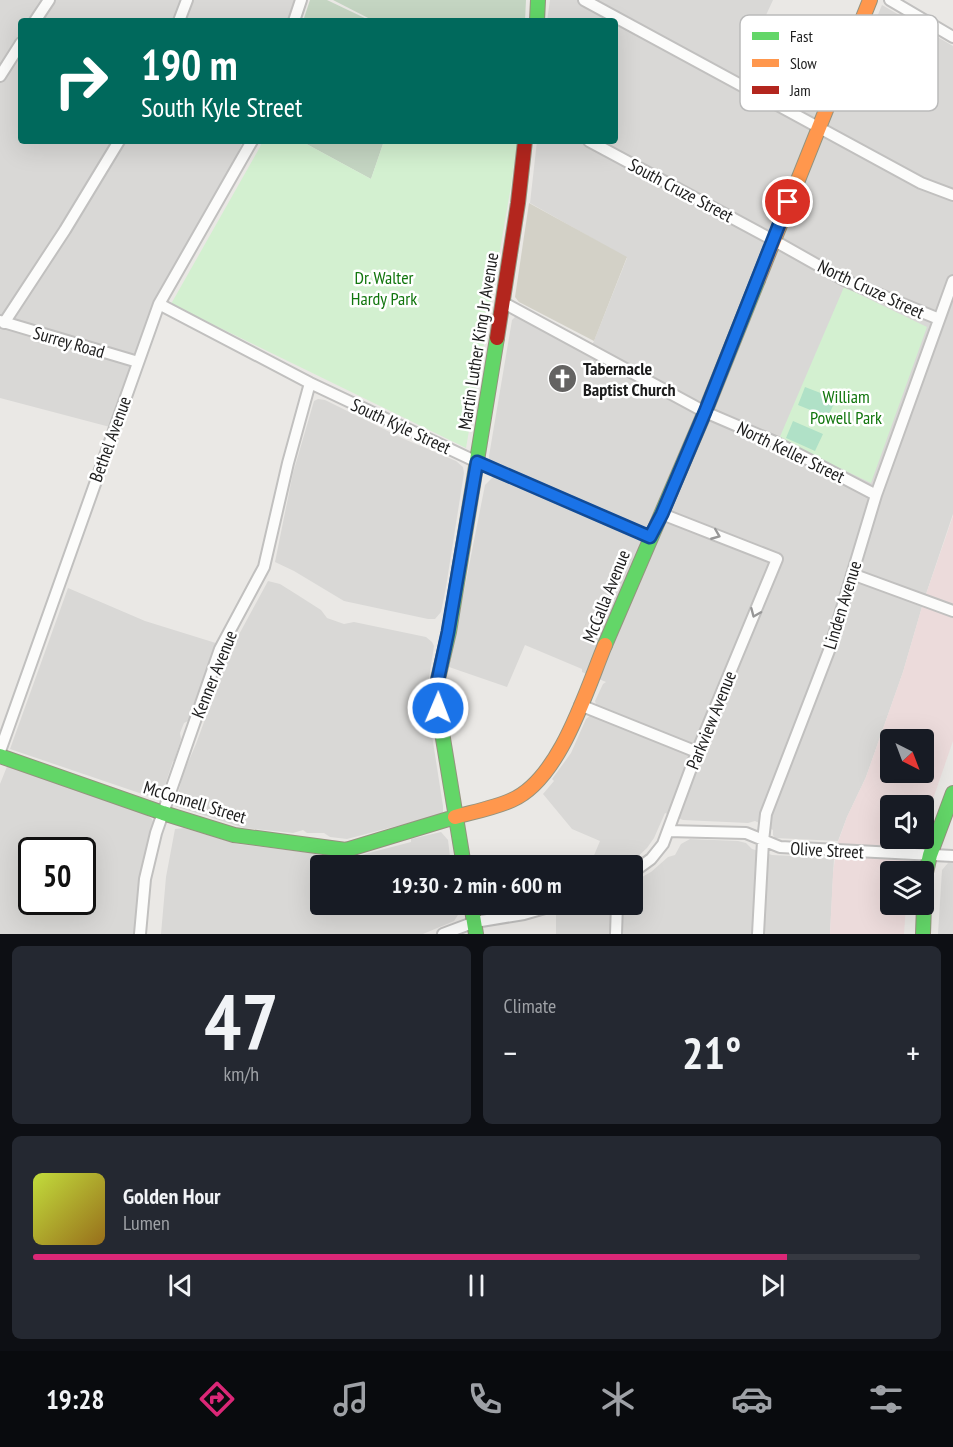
<!DOCTYPE html>
<html lang="en">
<head>
<meta charset="utf-8">
<style>
	body { margin:0; font-family:"PT Sans Narrow",sans-serif; background:#242831; color:#f1f3f6; height:100vh; display:flex; flex-direction:column; font-size:22px; white-space:nowrap }
	* { box-sizing:border-box; margin:0 }
	p { font-size:20px; color:#9ea1a6 }
	.icon { flex:none; width:33px; height:33px; fill:none; stroke:currentColor; stroke-width:2; stroke-linecap:round; stroke-linejoin:round }
	.map { position:relative; height:934px; overflow:hidden }
	.side { display:flex; flex-direction:column; gap:12px; padding:12px; background:#0d0f14; flex:1 }
	.side>* { flex:none }
	.banner { position:absolute; left:18px; top:18px; width:600px; height:126px; border-radius:6px; box-shadow:0 6px 24px #0002; background:#00695c; color:#fff; overflow:hidden }
	.needle { width:39px; rotate:138deg }
	.fabs { position:absolute; left:880px; top:729px; display:grid; gap:12px }
	.fabs a { display:grid; place-items:center; width:54px; height:54px; border-radius:6px; background:#171b24; box-shadow:0 6px 24px #0002; font-size:30px }
	.speed { position:absolute; left:18px; top:837px; display:flex; gap:12px; font-size:30px; font-weight:700; text-align:center }
	.speed>* { display:grid; place-content:center; width:78px; height:78px; border-radius:50%; background:#171b24; box-shadow:0 6px 24px #0002; line-height:1 }
	.speed .limit { border:3px solid #111; border-radius:9px; background:#fff; color:#111 }
	.pin { position:absolute; display:grid; place-items:center; width:51px; height:51px; color:#fff; margin:-26px; border:3px solid #fff; border-radius:50%; box-shadow:0 2px 6px #0007 }
	.me { position:absolute; width:66px; margin:-33px; rotate:1deg; stroke-linejoin:round; filter:drop-shadow(0 0 4px #0008) }
	.turn { display:flex; align-items:center; gap:21px; height:126px; padding:0 24px; font-size:27px }
	.turn .icon { width:78px; height:78px; stroke-width:2.5 }
	.turn b { display:block; font-size:42px; line-height:51px }
	.big { font-size:45px; font-weight:800; line-height:1.1 }
	.side .tile { flex:1; display:flex; flex-direction:column; justify-content:center; gap:9px; min-width:0; padding:0 21px; border-radius:9px; background:#242831 }
	.side .dial { align-items:center; gap:0 }
	.dial b { font-size:78px; line-height:1 }
	.song { display:flex; align-items:center; gap:18px }
	.cover { width:72px; height:72px; border-radius:9px; background:linear-gradient(135deg,hsl(70 70% 55%),hsl(40 70% 35%)) }
	.played { height:6px; border-radius:3px; background:linear-gradient(90deg,#db2777 85%,#363941 85%) }
	.keys { display:flex; justify-content:space-around; direction:ltr }
	.heat { display:flex; justify-content:space-between; align-items:center; font-size:33px; direction:ltr }
	.side .tiles { flex:1; display:grid; gap:12px; grid-template-columns:1fr 1fr }
	.tile:last-child { grid-column:span 2 }
	.trip { position:absolute; left:310px; top:855px; width:333px; height:60px; border-radius:6px; background:#171b24; box-shadow:0 6px 24px #0002; font-weight:800; line-height:60px; text-align:center }
	.tab-bar { display:flex; height:96px; justify-content:space-around; align-items:center; background:#090b0e; color:#9ea1a6 }
	.tab-bar .icon { width:42px; height:42px }
	.tab-bar .on { color:#db2777 }
	.tab-bar b { font-size:27px; color:#f1f3f6 }
	.map>svg:first-child { display:block }
	.residential { fill:#d9d8d6; fill-rule:evenodd }
	.commercial { fill:#ecdbdb; fill-rule:evenodd }
	.construction { fill:#d3d1c7 }
	.cemetery { fill:#c4d5c2 }
	.park { fill:#d3f0d0 }
	.pitch { fill:#b0e1c7 }
	.lines { fill:none; stroke-linecap:round; stroke-linejoin:round }
	.street-casing { stroke:#c1c0bf; stroke-width:14 }
	.fast-casing { stroke:#94937e; stroke-width:16 }
	.slow-casing { stroke:#94937e; stroke-width:16 }
	.jam-casing { stroke:#94937e; stroke-width:16 }
	.street { stroke:#fcfcfb; stroke-width:10 }
	.fast { stroke:#63d668; stroke-width:14 }
	.slow { stroke:#ff974d; stroke-width:14 }
	.jam { stroke:#b3261e; stroke-width:14 }
	.oneway { stroke:#979797 }
	.route-casing { stroke:#114b97; stroke-width:15 }
	.route { stroke:#1a73e8; stroke-width:10 }
	.labels { text-anchor:middle; dominant-baseline:central; stroke-width:5; stroke-linejoin:round; paint-order:stroke }
	.street-label { font-size:18px; fill:#1c1c1c; stroke:#fff }
	.park-label { font-size:18px; fill:#12760e; stroke:#fff }
	.poi-label { font-size:18px; font-weight:bold; fill:#1c1c1c; stroke:#fff; text-anchor:start }
	.key { fill:#fff; stroke:#bbb; stroke-width:1.5 }
	.key-label { font-size:16px; fill:#1c1c1c }
</style>
</head>
<body>
<div class="map">
<svg width="953" height="934" viewBox="0 0 953 934">
	<rect width="100%" height="100%" fill="#eae8e5"/>
	<path class="residential" d="M0 0H296L289 21H21V141H243L228 174 138 349 110 427 0 398Z
		M550 0H773L760 28 851 79 882 5 953 46V514L924 600 903 672 866 777 847 817 838 841 775 838 773 835V830L755 821 748 823 683 820 665 813 654 838 647 848 632 862 626 865H590L600 841 572 829 543 794 554 781 552 779 571 753 586 719 592 714 596 704 595 701 603 684 606 682 582 672V669L525 645 507 687 449 667 485 485 493 477 494 464 489 459V456L512 320 515 317H520L587 354 594 341 627 258 530 203 537 141H615V21H547Z
		M318 399 325 400 404 439 456 461 463 467 464 473 446 587 441 612 435 619H428L344 601 294 571 275 562 293 473 314 401Z
		M268 581 280 584 296 594 321 610 327 618 344 624 354 622 426 637 432 642 434 646 429 678 428 710 443 806V812L439 815 347 839 330 837 324 833H307L303 830 293 833 244 828 175 806 183 774 196 744 230 651Z
		M68 588 145 621 219 644 190 720 184 723 180 733 181 739 174 761H173L160 800 10 749Z
		M8 764 145 811V814L152 819 154 824 138 934H0V784ZM32 850H82V902H32Z
		M184 828 237 844 350 858 411 842V839L441 832 448 840 451 865 321 866V904L457 905 458 915 454 921 423 934H161L166 877 175 829Z
		M690 839 738 841 746 843 752 849 772 855 834 858 830 934H556V914L559 913 582 905 633 904V882L651 872 668 857 675 855 681 844Z
		M948 863H953V934H938L942 870Z"/>
	<path class="commercial" d="M953 516V741L924 825V806H891V838L919 839 908 865 907 871 891 872V904L906 905 904 934H830L833 873 837 845 847 817 866 777 903 672 924 600ZM891 740H924V772H891Z"/>
	<path class="construction" d="M529 203 627 257 594 341 519 302 515 297Z"/>
	<path class="cemetery" d="M310 0H327L371 21H303Z
		M333 0H526L525 21H374Z
		M301 141H384L371 179Z"/>
	<path class="park" d="M262 141H301L371 179 384 141H517L511 186 466 448 171 304 260 147Z
		M844 287 927 327 871 483 779 439Z"/>
	<path class="pitch" d="M805 387 836 399 828 417 798 405Z
		M793 421 823 434 815 451 786 438Z"/>
	<g class="lines">
		<defs>
			<path id="street" d="M584 0 921 183 953 195
				M890 0 953 37
				M35 21 49 0
				M179 21 187 0
				M294 21 301 0
				M0 76 21 43
				M589 141 773 240 844 280 939 319
				M502 302 705 412 775 442 876 495
				M159 304 310 383 477 462 650 537
				M0 321 138 362
				M4 323 65 230 119 141
				M852 574 953 611
				M580 705 697 752
				M0 751 159 304 252 141
				M668 831 746 833 780 847 953 856
				M633 872 651 859 663 844 697 752 777 559 662 514
				M140 934 145 879 156 833 220 649 264 567 288 463 310 383
				M443 934 475 922 524 914 559 904
				M616 934 617 904
				M758 934 763 841 766 814 830 648 876 495 953 281"/>
			<path id="fast" d="M537 21 538 0
				M605 645 705 412 758 280
				M0 756 163 813 234 835 346 850 455 817
				M464 866 438 708V679L449 632 497 338
				M471 904 476 934
				M923 934 925 877 930 855 953 793"/>
			<path id="slow" d="M758 280 870 0
				M455 817C473 812 494 808 512 800 560 779 586 691 605 645"/>
			<path id="jam" d="M497 338 518 203 525 141"/>
		</defs>
		<use href="#street" class="street-casing"/>
		<use href="#fast" class="fast-casing"/>
		<use href="#slow" class="slow-casing"/>
		<use href="#jam" class="jam-casing"/>
		<use href="#street" class="street"/>
		<use href="#fast" class="fast"/>
		<use href="#slow" class="slow"/>
		<use href="#jam" class="jam"/>
	</g>
	<defs><path id="oneway-chevron" d="M-2-3.5L2.5 0L-2 3.5" fill="none" stroke-width="1.6" stroke-linecap="round" stroke-linejoin="round" transform="scale(1.5)"/></defs>
	<g class="oneway">
		<use href="#oneway-chevron" transform="translate(716 535) rotate(22)"/>
		<use href="#oneway-chevron" transform="translate(755 613) rotate(113)"/>
	</g>
	<g class="lines">
		<defs>
			<path id="route" d="M438 708V679L448 632 477 462 650 537 662 514 705 412 788 202"/>
		</defs>
		<use href="#route" class="route-casing"/>
		<use href="#route" class="route"/>
	</g>
	<defs>
		<symbol id="church-disc" viewBox="-11 -11 22 22"><circle r="9.5" fill="#646362" stroke="#fff"/><path d="M-1.2-6h2.4v3.5h3.3v2.4h-3.3V6h-2.4V-.1h-3.3v-2.4h3.3Z" fill="#fff"/></symbol>
	</defs>
	<g fill-rule="evenodd">
		<use href="#church-disc" x="546" y="362" width="33" height="33"/>
	</g>
	<g class="labels">
		<g class="street-label">
			<text transform="translate(681 190) rotate(28)">South Cruze Street</text>
			<text transform="translate(871 289) rotate(25)">North Cruze Street</text>
			<text transform="translate(478 341) rotate(-81)">Martin Luther King Jr Avenue</text>
			<text transform="translate(69 342) rotate(16)">Surrey Road</text>
			<text transform="translate(401 426) rotate(25)">South Kyle Street</text>
			<text transform="translate(110 439) rotate(-70)">Bethel Avenue</text>
			<text transform="translate(791 452) rotate(26)">North Keller Street</text>
			<text transform="translate(606 596) rotate(-68)">McCalla Avenue</text>
			<text transform="translate(842 605) rotate(-73)">Linden Avenue</text>
			<text transform="translate(214 674) rotate(-68)">Kenner Avenue</text>
			<text transform="translate(711 720) rotate(-68)">Parkview Avenue</text>
			<text transform="translate(195 802) rotate(17)">McConnell Street</text>
			<text transform="translate(827 850) rotate(3)">Olive Street</text>
		</g>
		<g class="park-label">
			<text x="384" y="277">Dr. Walter<tspan x="384" dy="21">Hardy Park</tspan></text>
			<text x="846" y="396">William<tspan x="846" dy="21">Powell Park</tspan></text>
		</g>
		<g class="poi-label">
			<text x="583" y="368">Tabernacle<tspan x="583" dy="21">Baptist Church</tspan></text>
		</g>
	</g>
	<rect x="740" y="15" width="198" height="96" rx="9" class="key"/>
	<rect x="752" y="32" width="27" height="8" fill="#63d668"/>
	<rect x="752" y="59" width="27" height="8" fill="#ff974d"/>
	<rect x="752" y="86" width="27" height="8" fill="#b3261e"/>
	<g class="key-label">
		<text x="790" y="42">Fast</text>
		<text x="790" y="69">Slow</text>
		<text x="790" y="96">Jam</text>
	</g>
</svg>
<div class="fabs">
<a><svg class="needle" viewBox="-14 -14 28 28"><path d="M0-13l5 13h-10z" fill="#e53935"/><path d="M0 13l5-13h-10z" fill="#9ea1a6"/></svg></a>
<a><svg class="icon" aria-label="sound" viewBox="0 0 24 24"><path d="M4 9h4l5-4v14l-5-4H4zM17 9q2 3 0 6"/></svg></a>
<a><svg class="icon" aria-label="layers" viewBox="0 0 24 24"><path d="M12 4l9 5-9 5-9-5zM3 14l9 5 9-5"/></svg></a>
</div>
<div class="speed"><div class="limit">50</div></div>
<div class="pin" style="left:788px;top:202px;background:#d93025"><svg class="icon" aria-label="arrive" viewBox="0 0 24 24"><path d="M6 21V4h12l-3 4 3 4H6"/></svg></div>
<svg class="me" style="left:438px;top:708px" viewBox="-20 -20 40 40"><circle r="17" fill="#1a73e8" stroke="#fff" stroke-width="3"/><path d="M0-11L8 9 0 5-8 9z" fill="#fff"/></svg>
<div class="trip">19:30 · 2 min · 600 m</div>
<div class="banner">
<div class="turn"><svg class="icon" aria-label="right" viewBox="0 0 24 24"><path d="M7 20v-9h11M14 6l5 5-5 5"/></svg><div><b>190 m</b>South Kyle Street</div></div>
</div>
</div>
<section class="side">
<div class="tiles">
<div class="tile dial"><b>47</b><p>km/h</p></div>
<div class="tile"><p>Climate</p>
<div class="heat"><a>−</a><b class="big">21°</b><a>+</a></div>
</div>
<div class="tile">
<div class="song"><i class="cover"></i><div><b>Golden Hour</b><p>Lumen</p></div></div>
<div class="played"></div>
<div class="keys"><svg class="icon" aria-label="previous" viewBox="0 0 24 24"><path d="M18 5L8 12l10 7zM5 5v14"/></svg><svg class="icon" aria-label="pause" viewBox="0 0 24 24"><path d="M8 5v14M16 5v14"/></svg><svg class="icon" aria-label="next" viewBox="0 0 24 24"><path d="M6 5l10 7-10 7zM19 5v14"/></svg></div>
</div>
</div>
</section>
<nav class="tab-bar">
<b>19:28</b>
<svg class="icon on" aria-label="directions" viewBox="0 0 24 24"><path d="M12 3l9 9-9 9-9-9zM9 14v-3h6M13 9l2 2-2 2"/></svg>
<svg class="icon" aria-label="music" viewBox="0 0 24 24"><path d="M9 18V5l10-2v13"/><circle cx="6" cy="18" r="3"/><circle cx="16" cy="16" r="3"/></svg>
<svg class="icon" aria-label="phone" viewBox="0 0 24 24"><path d="M5 4h4l2 5-3 2q2 4 5 5l2-3 5 2v4C11 20 4 13 5 4z"/></svg>
<svg class="icon" aria-label="climate" viewBox="0 0 24 24"><path d="M12 3v18M4 7l16 10M4 17L20 7"/></svg>
<svg class="icon" aria-label="car" viewBox="0 0 24 24"><path d="M5 17H2v-5l4-1 3-4h7l3 4 3 1v5h-3M9 17h6M6 11h13"/><circle cx="7" cy="17" r="2"/><circle cx="17" cy="17" r="2"/></svg>
<svg class="icon" aria-label="filters" viewBox="0 0 24 24"><path d="M4 7h16M4 17h16"/><circle cx="9" cy="7" r="2"/><circle cx="15" cy="17" r="2"/></svg>
</nav>
</body>
</html>
